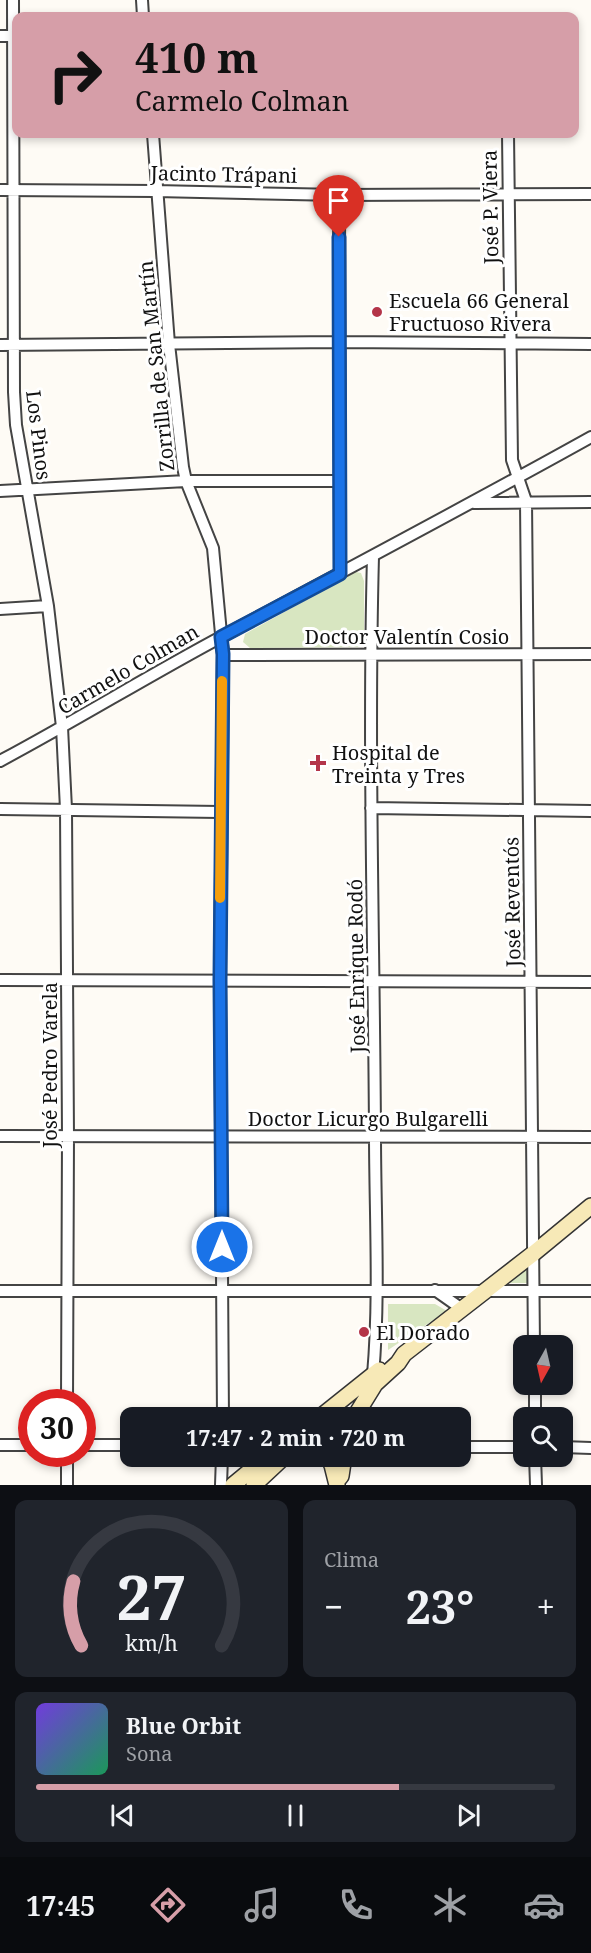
<!DOCTYPE html>
<html lang="es">
<head>
<meta charset="utf-8">
<style>
	body { margin:0; font-family:"Noto Serif",serif; background:#20242c; color:#f1f3f6; height:100vh; display:flex; flex-direction:column; font-size:22px; white-space:nowrap }
	* { box-sizing:border-box; margin:0 }
	p { font-size:20px; color:#9ea1a6 }
	.icon { flex:none; width:33px; height:33px; fill:none; stroke:currentColor; stroke-width:2; stroke-linecap:round; stroke-linejoin:round }
	.map { position:relative; height:1485px; overflow:hidden }
	.side { display:flex; flex-direction:column; gap:15px; padding:15px; background:#0d0f14; flex:1 }
	.side>* { flex:none }
	.hud { position:absolute; left:12px; top:12px; width:567px; height:126px; border-radius:12px; box-shadow:0 3px 9px #0003; background:#d69ea8; color:#111; overflow:hidden }
	.needle { width:39px; rotate:188deg }
	.controls { position:absolute; left:513px; top:1335px; display:grid; gap:12px }
	.controls a { display:grid; place-items:center; width:60px; height:60px; border-radius:12px; background:#171b24; box-shadow:0 3px 9px #0003; font-size:30px }
	.speed { position:absolute; left:18px; top:1389px; display:flex; gap:12px; font-size:30px; font-weight:700; text-align:center }
	.speed>* { display:grid; place-content:center; width:78px; height:78px; border-radius:50%; background:#171b24; box-shadow:0 3px 9px #0003; line-height:1 }
	.speed .limit { border:9px solid #d22; background:#fff; color:#111 }
	.pin { position:absolute; display:grid; place-items:center; width:51px; height:51px; color:#fff; margin:-62px -26px; border-radius:50% 50% 50% 0; rotate:-45deg; box-shadow:0 0 6px #0007 }
	.pin .icon { rotate:45deg }
	.me { position:absolute; width:66px; margin:-33px; rotate:0deg; stroke-linejoin:round; filter:drop-shadow(0 0 4px #0008) }
	.turn { display:flex; align-items:center; gap:21px; height:126px; padding:0 24px; font-size:27px }
	.turn .icon { width:78px; height:78px; stroke-width:2.5 }
	.turn b { display:block; font-size:42px; line-height:51px }
	.big { font-size:45px; font-weight:700; line-height:1.1 }
	.side .widget { flex:1; display:flex; flex-direction:column; justify-content:center; gap:9px; min-width:0; padding:0 21px; border-radius:12px; background:#20242c }
	.side .dial { align-items:center; gap:0 }
	.dial svg { height:156px; overflow:visible; fill:none; stroke:#363941; stroke-width:7; stroke-linecap:round; text-anchor:middle }
	.dial text { fill:#f1f3f6; stroke:none }
	.song { display:flex; align-items:center; gap:18px }
	.cover { width:72px; height:72px; border-radius:9px; background:linear-gradient(135deg,hsl(260 70% 55%),hsl(150 70% 35%)) }
	.played { height:6px; border-radius:3px; background:linear-gradient(90deg,#d69ea8 70%,#363941 70%) }
	.keys { display:flex; justify-content:space-around; direction:ltr }
	.heat { display:flex; justify-content:space-between; align-items:center; font-size:33px; direction:ltr }
	.side .tiles { flex:1; display:grid; gap:15px; grid-template-columns:1fr 1fr }
	.widget:last-child { grid-column:span 2 }
	.trip { position:absolute; left:120px; top:1407px; width:351px; height:60px; border-radius:12px; background:#171b24; box-shadow:0 3px 9px #0003; font-weight:700; line-height:60px; text-align:center }
	.dock { display:flex; height:96px; justify-content:space-around; align-items:center; background:#090b0e; color:#9ea1a6 }
	.dock .icon { width:42px; height:42px }
	.dock .on { color:#d69ea8 }
	.dock b { font-size:27px; color:#f1f3f6 }
	.map>svg:first-child { display:block }
	.green { fill:#d8e6c1 }
	.lines { fill:none; stroke-linecap:round; stroke-linejoin:round }
	.street-casing { stroke:#444; stroke-width:14 }
	.secondary-casing { stroke:#333; stroke-width:18 }
	.street { stroke:#fff; stroke-width:10 }
	.secondary { stroke:#f7e9b7; stroke-width:15 }
	.route-casing { stroke:#114b97; stroke-width:15 }
	.route { stroke:#1a73e8; stroke-width:10 }
	.slow { stroke:#f59e0b; stroke-width:10 }
	.poi-dot { fill:#b43549; stroke:#fff; stroke-width:2 }
	.labels { text-anchor:middle; dominant-baseline:central; stroke-width:6; stroke-linejoin:round; paint-order:stroke }
	.street-label { font-size:20px; fill:#111; stroke:#fff }
	.poi-label { font-size:20px; fill:#111; stroke:#fff; text-anchor:start }
</style>
</head>
<body>
<div class="map">
<svg width="591" height="1485" viewBox="0 0 591 1485">
	<rect width="100%" height="100%" fill="#fefbf5"/>
	<path class="green" d="M356 572 361 573 364 581V644L360 647 250 648 243 642 245 634Z
		M526 1267 527 1268V1283H508Z
		M388 1304H435L447 1311 388 1350Z"/>
	<g class="lines">
		<defs>
			<path id="street" d="M13 0 14 392 16 425 48 606 62 727 66 809 68 1136 67 1402
				M142 0 143 16
				M0 36H16
				M153 134 169 344 183 467 186 481 213 548 223 655 220 980 223 1418
				M508 134 512 460 526 501 534 1346
				M0 190 156 191 339 195 591 194
				M339 195 340 574
				M0 345 339 342 591 344
				M0 491 186 481H339
				M474 503 591 502
				M0 609 48 606
				M223 655 591 654
				M0 761C75 721 148 676 223 636 345 570 469 505 591 437
				M371 808 591 811
				M0 809 220 812
				M0 980 591 982
				M0 1136 591 1137
				M435 1290 462 1309
				M0 1291H591
				M373 1375C380 1295 375 1214 375 1134 374 941 368 749 373 556
				M535 1384V1418
				M0 1445H32
				M82 1445H130
				M460 1447H524
				M562 1447 591 1448
				M67 1454V1485
				M535 1456 536 1485
				M221 1485 222 1456"/>
			<path id="secondary" d="M319 1418 379 1370
				M354 1418 375 1384 398 1363 404 1354 534 1253 591 1206
				M327 1456 332 1465 337 1485
				M337 1481 341 1476 344 1456
				M233 1485 268 1456
				M254 1485 285 1456"/>
		</defs>
		<use href="#street" class="street-casing"/>
		<use href="#secondary" class="secondary-casing"/>
		<use href="#street" class="street"/>
		<use href="#secondary" class="secondary"/>
	</g>
	<g class="lines">
		<defs>
			<path id="route" d="M222 1247 220 980 223 654 221 637 340 574 339 237"/>
		</defs>
		<use href="#route" class="route-casing"/>
		<use href="#route" class="route"/>
		<path class="slow" d="M220 898 222 681"/>
	</g>
	<g class="poi-dot">
		<circle cx="377" cy="312" r="6"/>
		<path d="M315 754h6v6h6v6h-6v6h-6v-6h-6v-6h6z"/>
		<circle cx="364" cy="1332" r="6"/>
	</g>
	<g class="labels">
		<g class="street-label">
			<text transform="translate(224 174) rotate(1)">Jacinto Trápani</text>
			<text transform="translate(490 207) rotate(-91)">José P. Viera</text>
			<text transform="translate(156 366) rotate(-96)">Zorrilla de San Martín</text>
			<text transform="translate(39 435) rotate(83)">Los Pinos</text>
			<text x="407" y="636">Doctor Valentín Cosio</text>
			<text transform="translate(128 669) rotate(-30)">Carmelo Colman</text>
			<text transform="translate(512 902) rotate(-91)">José Reventós</text>
			<text transform="translate(356 966) rotate(-91)">José Enrique Rodó</text>
			<text transform="translate(49 1065) rotate(-90)">José Pedro Varela</text>
			<text x="368" y="1118">Doctor Licurgo Bulgarelli</text>
		</g>
		<g class="poi-label">
			<text x="389" y="300">Escuela 66 General<tspan x="389" dy="23">Fructuoso Rivera</tspan></text>
			<text x="332" y="752">Hospital de<tspan x="332" dy="23">Treinta y Tres</tspan></text>
			<text x="376" y="1332">El Dorado</text>
		</g>
	</g>
</svg>
<div class="controls">
<a><svg class="needle" viewBox="-14 -14 28 28"><path d="M0-13l5 13h-10z" fill="#e53935"/><path d="M0 13l5-13h-10z" fill="#9ea1a6"/></svg></a>
<a><svg class="icon" aria-label="search" viewBox="0 0 24 24"><circle cx="10" cy="10" r="6"/><path d="M15 15l6 6"/></svg></a>
</div>
<div class="speed"><div class="limit">30</div></div>
<div class="pin" style="left:339px;top:237px;background:#d93025"><svg class="icon" aria-label="arrive" viewBox="0 0 24 24"><path d="M6 21V4h12l-3 4 3 4H6"/></svg></div>
<svg class="me" style="left:222px;top:1247px" viewBox="-20 -20 40 40"><circle r="17" fill="#1a73e8" stroke="#fff" stroke-width="3"/><path d="M0-11L8 9 0 5-8 9z" fill="#fff"/></svg>
<div class="trip">17:47 · 2 min · 720 m</div>
<div class="hud">
<div class="turn"><svg class="icon" aria-label="right" viewBox="0 0 24 24"><path d="M7 20v-9h11M14 6l5 5-5 5"/></svg><div><b>410 m</b>Carmelo Colman</div></div>
</div>
</div>
<section class="side">
<div class="tiles">
<div class="widget dial"><svg viewBox="0 0 100 80">
<path d="M14 69A42 42 0 1 1 86 69"/>
<path d="M14 69A42 42 0 0 1 10 36" stroke="#d69ea8"/>
<text x="50" y="56" font-size="32" font-weight="700">27</text>
<text x="50" y="72" font-size="11">km/h</text>
</svg></div>
<div class="widget"><p>Clima</p>
<div class="heat"><a>−</a><b class="big">23°</b><a>+</a></div>
</div>
<div class="widget">
<div class="song"><i class="cover"></i><div><b>Blue Orbit</b><p>Sona</p></div></div>
<div class="played"></div>
<div class="keys"><svg class="icon" aria-label="previous" viewBox="0 0 24 24"><path d="M18 5L8 12l10 7zM5 5v14"/></svg><svg class="icon" aria-label="pause" viewBox="0 0 24 24"><path d="M8 5v14M16 5v14"/></svg><svg class="icon" aria-label="next" viewBox="0 0 24 24"><path d="M6 5l10 7-10 7zM19 5v14"/></svg></div>
</div>
</div>
</section>
<nav class="dock">
<b>17:45</b>
<svg class="icon on" aria-label="directions" viewBox="0 0 24 24"><path d="M12 3l9 9-9 9-9-9zM9 14v-3h6M13 9l2 2-2 2"/></svg>
<svg class="icon" aria-label="music" viewBox="0 0 24 24"><path d="M9 18V5l10-2v13"/><circle cx="6" cy="18" r="3"/><circle cx="16" cy="16" r="3"/></svg>
<svg class="icon" aria-label="phone" viewBox="0 0 24 24"><path d="M5 4h4l2 5-3 2q2 4 5 5l2-3 5 2v4C11 20 4 13 5 4z"/></svg>
<svg class="icon" aria-label="climate" viewBox="0 0 24 24"><path d="M12 3v18M4 7l16 10M4 17L20 7"/></svg>
<svg class="icon" aria-label="car" viewBox="0 0 24 24"><path d="M5 17H2v-5l4-1 3-4h7l3 4 3 1v5h-3M9 17h6M6 11h13"/><circle cx="7" cy="17" r="2"/><circle cx="17" cy="17" r="2"/></svg>
</nav>
</body>
</html>
